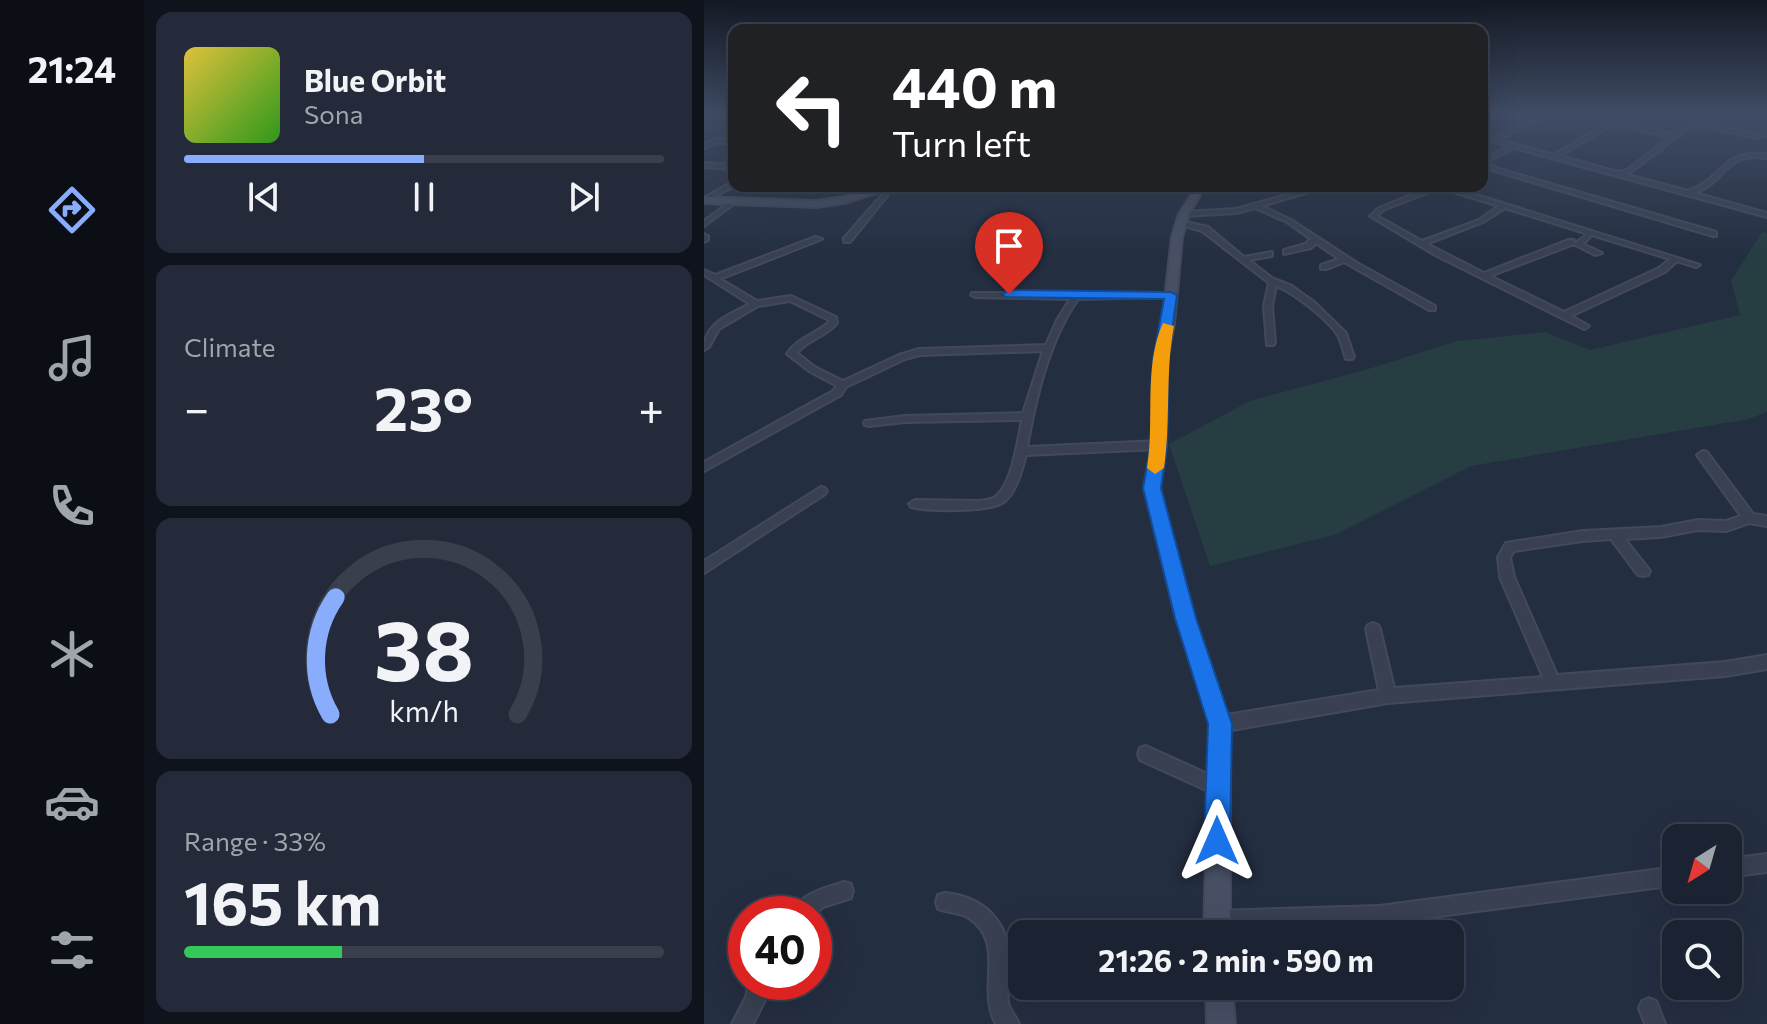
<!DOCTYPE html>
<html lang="en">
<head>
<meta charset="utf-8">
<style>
	body { margin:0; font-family:Commissioner,sans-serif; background:#242a39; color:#f1f3f6; height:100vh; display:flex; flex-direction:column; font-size:30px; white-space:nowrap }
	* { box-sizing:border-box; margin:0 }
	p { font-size:26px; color:#a0a4ab }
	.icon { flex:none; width:44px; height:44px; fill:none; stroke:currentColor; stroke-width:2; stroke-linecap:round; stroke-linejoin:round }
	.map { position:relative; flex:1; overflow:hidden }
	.details { display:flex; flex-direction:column; gap:12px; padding:12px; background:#0f131b; width:560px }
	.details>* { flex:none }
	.guide { position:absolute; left:24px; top:24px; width:760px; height:168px; border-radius:16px; box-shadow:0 8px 32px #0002,0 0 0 2px #393f4d; background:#202124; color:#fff; overflow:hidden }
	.needle { width:52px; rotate:217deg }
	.controls { position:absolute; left:958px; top:824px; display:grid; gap:16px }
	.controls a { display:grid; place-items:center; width:80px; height:80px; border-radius:16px; background:#1b2231; box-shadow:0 8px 32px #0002,0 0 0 2px #393f4d; font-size:40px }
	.speed { position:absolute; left:24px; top:896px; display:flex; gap:16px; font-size:40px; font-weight:700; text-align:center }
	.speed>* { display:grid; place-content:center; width:104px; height:104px; border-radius:50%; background:#1b2231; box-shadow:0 8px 32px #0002,0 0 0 2px #393f4d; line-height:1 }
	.speed .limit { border:12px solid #d22; background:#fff; color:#111 }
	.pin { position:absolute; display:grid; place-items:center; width:68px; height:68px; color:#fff; margin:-82px -34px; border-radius:50% 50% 50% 0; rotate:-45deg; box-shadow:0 0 8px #0007 }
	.pin .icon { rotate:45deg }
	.me { position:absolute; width:88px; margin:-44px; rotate:0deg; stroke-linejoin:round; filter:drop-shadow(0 0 6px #0008) }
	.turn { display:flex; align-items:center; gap:28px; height:168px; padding:0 32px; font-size:36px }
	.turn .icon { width:104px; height:104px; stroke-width:2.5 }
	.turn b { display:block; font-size:56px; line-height:68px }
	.big { font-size:60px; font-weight:700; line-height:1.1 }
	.details .tile { flex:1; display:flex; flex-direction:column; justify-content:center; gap:12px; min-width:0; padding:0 28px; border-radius:16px; background:#242a39 }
	.details .dial { align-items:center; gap:0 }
	.dial svg { height:208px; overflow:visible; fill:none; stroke:#393f4d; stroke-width:7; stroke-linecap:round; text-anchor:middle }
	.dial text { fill:#f1f3f6; stroke:none }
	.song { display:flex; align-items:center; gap:24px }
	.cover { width:96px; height:96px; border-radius:12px; background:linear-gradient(135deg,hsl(50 70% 55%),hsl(110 70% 35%)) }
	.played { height:8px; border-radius:4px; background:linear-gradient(90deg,#89acfd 50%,#393f4d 50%) }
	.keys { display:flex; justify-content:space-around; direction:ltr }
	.heat { display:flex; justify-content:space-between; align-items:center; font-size:44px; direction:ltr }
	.charge { height:12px; border-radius:6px; background:linear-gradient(90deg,#34c759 33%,#393f4d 0) }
	.trip { position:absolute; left:304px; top:920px; width:456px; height:80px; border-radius:16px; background:#1b2231; box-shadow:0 8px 32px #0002,0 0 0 2px #393f4d; font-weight:700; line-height:80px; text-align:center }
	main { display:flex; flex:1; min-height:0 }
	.tab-bar { display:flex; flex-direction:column; width:144px; justify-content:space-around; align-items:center; background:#0b0e14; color:#a0a4ab }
	.tab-bar .icon { width:56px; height:56px }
	.tab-bar .on { color:#89acfd }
	.tab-bar b { font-size:36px; color:#f1f3f6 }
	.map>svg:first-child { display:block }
	.green { fill:#263d42 }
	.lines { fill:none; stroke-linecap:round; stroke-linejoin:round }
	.street-casing { stroke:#42495a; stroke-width:4 }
	.secondary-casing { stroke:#42495a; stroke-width:4 }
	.street { fill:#384051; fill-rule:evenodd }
	.secondary { fill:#464f64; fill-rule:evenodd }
	.route { fill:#1a73e8; stroke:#114b97; stroke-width:2 }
	.slow { fill:#f59e0b }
</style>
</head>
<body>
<main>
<nav class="tab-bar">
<b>21:24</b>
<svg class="icon on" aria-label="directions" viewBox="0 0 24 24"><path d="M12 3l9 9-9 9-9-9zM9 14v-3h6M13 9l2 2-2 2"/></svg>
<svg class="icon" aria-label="music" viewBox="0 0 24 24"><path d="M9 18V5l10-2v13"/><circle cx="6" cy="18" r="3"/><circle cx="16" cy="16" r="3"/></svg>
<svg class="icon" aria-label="phone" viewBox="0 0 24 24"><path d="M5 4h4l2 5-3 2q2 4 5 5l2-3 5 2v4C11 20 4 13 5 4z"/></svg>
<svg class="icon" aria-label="climate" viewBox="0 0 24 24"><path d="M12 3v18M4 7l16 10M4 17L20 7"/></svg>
<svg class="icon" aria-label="car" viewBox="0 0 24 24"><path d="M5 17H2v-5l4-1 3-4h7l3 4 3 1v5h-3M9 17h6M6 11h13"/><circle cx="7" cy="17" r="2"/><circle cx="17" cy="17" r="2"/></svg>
<svg class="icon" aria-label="filters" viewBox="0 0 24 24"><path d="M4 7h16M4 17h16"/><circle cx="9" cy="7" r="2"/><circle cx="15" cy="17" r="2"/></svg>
</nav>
<section class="details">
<div class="tile">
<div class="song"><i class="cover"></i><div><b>Blue Orbit</b><p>Sona</p></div></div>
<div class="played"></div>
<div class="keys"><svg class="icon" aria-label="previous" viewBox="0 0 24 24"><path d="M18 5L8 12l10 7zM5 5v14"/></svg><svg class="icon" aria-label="pause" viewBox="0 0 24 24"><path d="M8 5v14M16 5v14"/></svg><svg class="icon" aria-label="next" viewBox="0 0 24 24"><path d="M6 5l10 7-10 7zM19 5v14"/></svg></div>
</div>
<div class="tile"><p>Climate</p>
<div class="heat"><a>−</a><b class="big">23°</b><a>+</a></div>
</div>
<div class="tile dial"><svg viewBox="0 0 100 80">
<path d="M14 69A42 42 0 1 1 86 69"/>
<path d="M14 69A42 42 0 0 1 16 24" stroke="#89acfd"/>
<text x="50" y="56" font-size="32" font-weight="700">38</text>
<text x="50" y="72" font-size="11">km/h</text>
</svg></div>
<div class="tile"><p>Range · 33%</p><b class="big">165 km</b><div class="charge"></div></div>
</section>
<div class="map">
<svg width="1063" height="1024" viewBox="0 0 1063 1024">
	<rect width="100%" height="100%" fill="#242e41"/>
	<path class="green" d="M1058 232 1063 233V412L1045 419 767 466 633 534 506 566 465 444 546 401 661 370 753 341 841 332 886 350 1036 315 1027 281Z"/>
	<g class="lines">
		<defs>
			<path id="street" d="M839 114H845L795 140 850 155 917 114H923L912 121 970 134 997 114H1003L993 122 1053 134 1063 131V135L1053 138 989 125 927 172 921 174 984 191C1020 178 1017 149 1063 154V158C1019 152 1024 181 991 193L1063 213V217L810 148 782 162 792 168 1012 232V236H1009L788 170 778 165V160L805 146 778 139V135L790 138ZM908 124 966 137 923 170 914 172 856 156Z
				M30 139V143H14L0 148V144L13 139Z
				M0 163 30 165V169L0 167Z
				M30 181V186L0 202V198Z
				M614 186H624L558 206 587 220 653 263 731 306V310H725L640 262 623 269H617V265L635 259 612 243 607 248 580 254V250L601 244 607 239 583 222 551 208 532 213 480 216 477 214 480 212 532 209Z
				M729 186H744L996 265 992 267 973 261 961 272 867 316 885 326 881 329 878 328 731 255 666 216 675 208ZM736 188 795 206 775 220 718 241 673 216 679 210ZM801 208 881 233V236L870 244 891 255 898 253 879 244 888 235 966 259 955 268 860 312 786 276 870 244V240H864L780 273 723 244 779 222Z
				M181 187 186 188 183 196 146 242H140V238L178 195Z
				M30 199 35 200 0 226V221Z
				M477 221 504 227 540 257 568 252V256L545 260 568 278 586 285 610 302 642 333 650 357 648 359H642C639 352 638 341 633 334 623 319 590 293 572 286L568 306 571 343 569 345H563L560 306 565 283 498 231 475 224 473 223Z
				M0 234 4 236V240L0 242Z
				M111 237 118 239 16 279 53 301 87 296 132 317 133 323C122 337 104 339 93 353L111 367 139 381 195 355 215 349 342 345 353 320 366 299 271 297 267 295 268 293H470L471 295 467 297 374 299C345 340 332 398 323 447L455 441 460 445 455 449 322 455C318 470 313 490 301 501 289 513 223 511 207 507L205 504 211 500 276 501C280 500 285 500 289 498 308 488 314 439 318 420L201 422 165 426 161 425 160 423 161 421 201 416 319 413 339 351 216 355 201 359 142 387 137 395 0 471V462L129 391 133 386 105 371 83 354C93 338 111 335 125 322V320L86 301 54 306 15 329 5 347 0 350C0 323 25 315 46 304L0 275V270L11 275Z
				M999 451 1003 452 1049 514 1063 516V526L1045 523 1022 531 994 530 957 537 921 539 946 571 944 575 939 576 934 575 907 539 879 541 810 551 806 557 810 577 853 675 1021 662 1063 655V669L1021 676 684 703 516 732 510 729 508 724 510 719 516 716 675 690 662 629 664 625 669 623 674 625 676 629 690 688 839 677 796 577 794 557 802 543 879 531 957 527 994 520 1022 521 1037 516 993 455Z
				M117 487 121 488 123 491 121 494 0 573V561Z
				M442 746 519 781 521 787 519 793 513 795 436 760 434 754 436 748Z
				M1063 854V872L1024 877V859Z
				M972 867V885L675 924 512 931 505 928 502 921 505 914 512 911 675 906Z
				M140 882 147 884 149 891 147 898 119 907 110 915 88 914C96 893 121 888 140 882Z
				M241 893C281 897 306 922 305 964 305 976 302 989 304 1002 305 1010 312 1016 315 1024H292C272 990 303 943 265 918 256 912 244 913 234 909L232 902 234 895Z
				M45 982H65L61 1000 49 1024H28L42 997Z
				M945 998 952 1001 961 1024H941L935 1008 938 1001Z"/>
			<path id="secondary" d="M181 186H195L140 203 112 207 0 203V197L112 201 139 197Z
				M493 186H501L485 214 478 237 470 324 463 360 462 445 456 488 490 618 526 724V934H500L506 724 472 618 440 488 448 445 451 360 458 324 468 237 475 214Z
				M502 986H528L531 1024H503Z"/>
		</defs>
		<use href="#street" class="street-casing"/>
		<use href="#secondary" class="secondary-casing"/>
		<use href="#street" class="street"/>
		<use href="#secondary" class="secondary"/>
	</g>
	<linearGradient id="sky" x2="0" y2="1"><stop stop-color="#141924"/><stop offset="0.44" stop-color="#3f4c65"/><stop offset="1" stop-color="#3f4c65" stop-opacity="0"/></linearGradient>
	<rect width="1063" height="257" fill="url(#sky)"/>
	<path class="route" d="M305 290 467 292 473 295 464 360 463 445 457 488 492 618 528 724 526 841 522 850 513 854 504 850 500 841 504 724 471 618 439 488 447 445 449 360 460 299 301 297 299 294Z"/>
	<path class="slow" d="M459 323 470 326C461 373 467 421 460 468L451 474 443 468C451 422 439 366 459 323Z"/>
</svg>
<div class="controls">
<a><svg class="needle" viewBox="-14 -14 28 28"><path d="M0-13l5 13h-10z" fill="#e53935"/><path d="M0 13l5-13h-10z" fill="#a0a4ab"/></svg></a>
<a><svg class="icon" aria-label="search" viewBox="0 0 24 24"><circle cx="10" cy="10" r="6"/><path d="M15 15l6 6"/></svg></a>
</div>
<div class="speed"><div class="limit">40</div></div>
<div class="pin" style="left:305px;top:294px;background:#d93025"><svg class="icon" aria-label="arrive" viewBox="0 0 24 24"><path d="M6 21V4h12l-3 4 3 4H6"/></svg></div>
<svg class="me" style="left:513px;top:841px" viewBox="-20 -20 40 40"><path d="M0-17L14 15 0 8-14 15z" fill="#1a73e8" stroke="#fff" stroke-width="4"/></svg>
<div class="trip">21:26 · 2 min · 590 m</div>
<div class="guide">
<div class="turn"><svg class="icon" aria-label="left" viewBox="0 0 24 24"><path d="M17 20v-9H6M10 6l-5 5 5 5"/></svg><div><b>440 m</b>Turn left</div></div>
</div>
</div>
</main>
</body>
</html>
